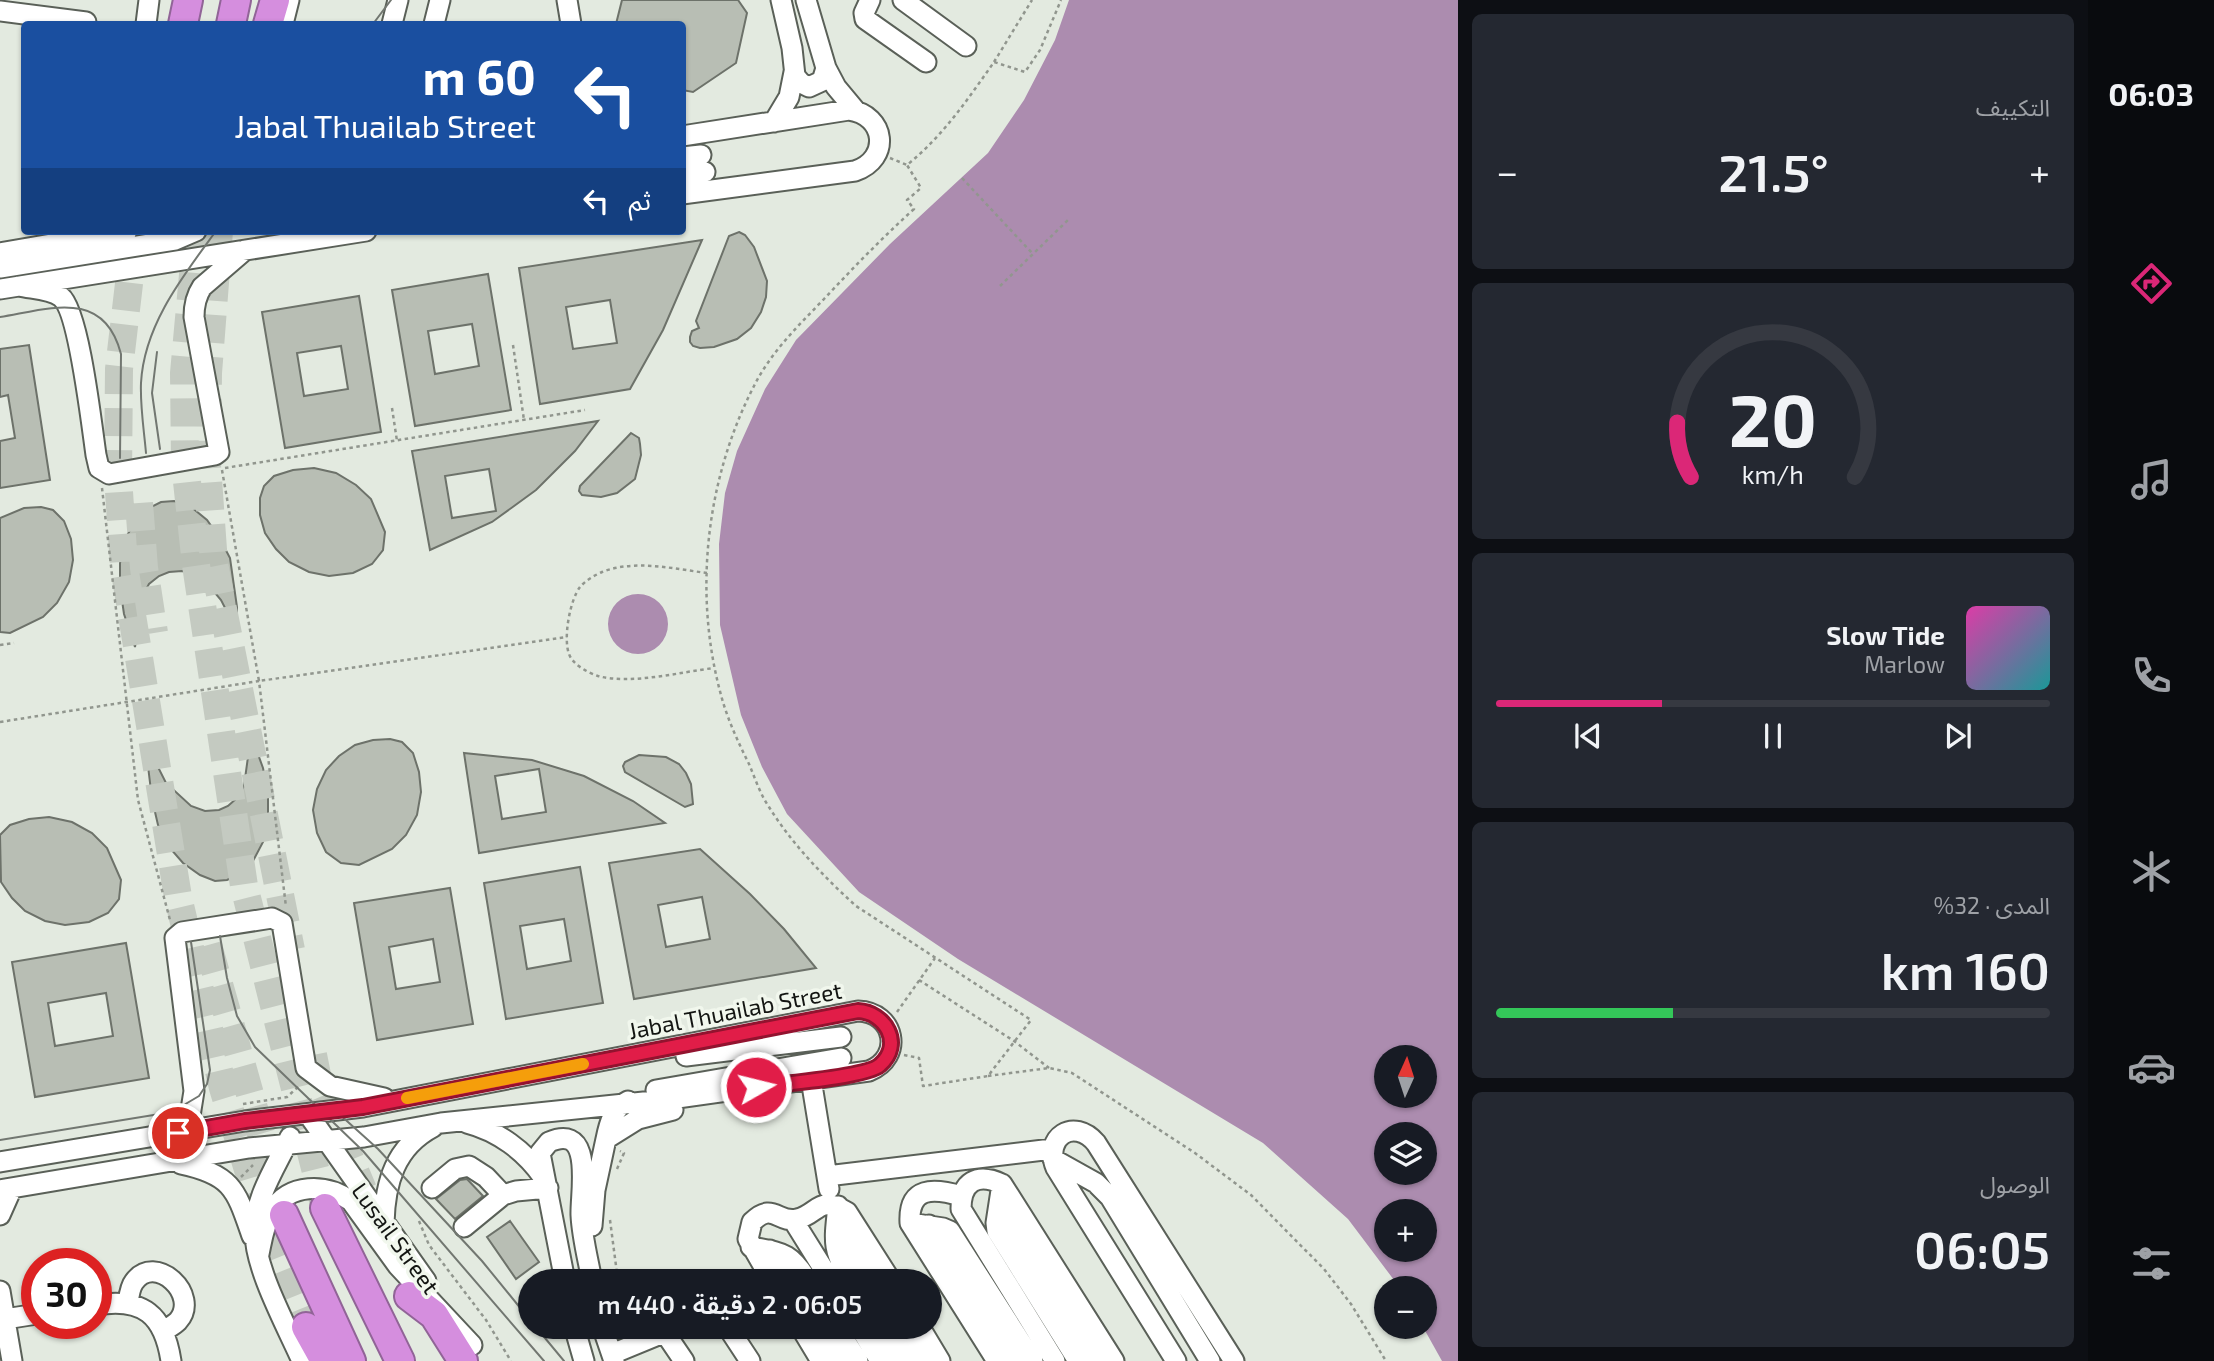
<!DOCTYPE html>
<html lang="ar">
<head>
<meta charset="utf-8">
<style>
	body { margin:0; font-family:"Exo 2","Noto Sans Arabic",sans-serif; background:#242831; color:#f1f3f6; direction:rtl; height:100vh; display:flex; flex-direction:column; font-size:26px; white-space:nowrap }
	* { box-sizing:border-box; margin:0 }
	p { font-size:23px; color:#9ea1a6 }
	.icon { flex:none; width:38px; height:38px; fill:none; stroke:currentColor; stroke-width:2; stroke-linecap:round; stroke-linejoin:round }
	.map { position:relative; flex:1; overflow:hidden; direction:ltr }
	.panel { display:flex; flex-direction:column; gap:14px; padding:14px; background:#0d0f14; width:630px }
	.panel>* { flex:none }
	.guide { position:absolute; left:21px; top:21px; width:665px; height:214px; border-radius:7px; box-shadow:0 2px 5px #0004; direction:rtl; background:#1a4fa0; color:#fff; overflow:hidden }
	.needle { width:46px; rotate:3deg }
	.fabs { position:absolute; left:1374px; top:1045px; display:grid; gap:14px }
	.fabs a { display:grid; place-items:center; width:63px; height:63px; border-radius:50%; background:#171b24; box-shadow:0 2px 5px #0004; font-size:35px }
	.speed { position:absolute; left:21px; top:1248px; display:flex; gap:14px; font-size:35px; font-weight:700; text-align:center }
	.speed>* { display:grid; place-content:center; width:91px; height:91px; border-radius:50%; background:#171b24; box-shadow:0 2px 5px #0004; line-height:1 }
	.speed .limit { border:10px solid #d22; background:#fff; color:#111 }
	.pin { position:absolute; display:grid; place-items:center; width:60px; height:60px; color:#fff; margin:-30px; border:4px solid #fff; border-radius:50%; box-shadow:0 2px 7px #0007 }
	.me { position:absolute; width:77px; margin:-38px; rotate:82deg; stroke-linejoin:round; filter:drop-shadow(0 0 5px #0008) }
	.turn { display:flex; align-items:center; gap:24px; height:147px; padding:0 35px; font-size:32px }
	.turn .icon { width:91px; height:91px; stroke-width:2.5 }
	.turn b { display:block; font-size:49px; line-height:60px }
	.then { display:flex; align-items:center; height:66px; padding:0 35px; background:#0003; gap:14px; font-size:26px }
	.big { font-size:52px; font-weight:600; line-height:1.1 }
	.panel .tile { flex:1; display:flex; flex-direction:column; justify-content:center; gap:10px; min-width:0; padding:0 24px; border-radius:10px; background:#242831 }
	.panel .dial { align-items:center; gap:0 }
	.dial svg { height:182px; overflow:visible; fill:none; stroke:#363941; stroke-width:7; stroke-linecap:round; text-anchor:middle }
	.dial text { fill:#f1f3f6; stroke:none }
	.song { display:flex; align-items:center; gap:21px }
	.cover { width:84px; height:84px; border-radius:10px; background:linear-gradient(135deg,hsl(320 70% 55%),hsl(180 70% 35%)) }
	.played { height:7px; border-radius:4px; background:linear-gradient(90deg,#db2777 30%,#363941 30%) }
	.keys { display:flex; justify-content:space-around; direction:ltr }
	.heat { display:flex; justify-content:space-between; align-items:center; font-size:38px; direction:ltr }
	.charge { height:10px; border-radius:5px; background:linear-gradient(90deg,#34c759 32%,#363941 0) }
	.trip { position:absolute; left:518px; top:1269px; width:424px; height:70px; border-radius:35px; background:#171b24; box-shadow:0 2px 5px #0004; font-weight:600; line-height:70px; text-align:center; direction:rtl }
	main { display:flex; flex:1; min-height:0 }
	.dock { display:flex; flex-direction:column; width:126px; justify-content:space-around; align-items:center; background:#090b0e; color:#9ea1a6 }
	.dock .icon { width:49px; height:49px }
	.dock .selected { color:#db2777 }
	.dock b { font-size:32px; color:#f1f3f6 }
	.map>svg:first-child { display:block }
	.water { fill:#ac8caf; fill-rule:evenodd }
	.building { fill:#b8beb4; stroke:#6d726a; stroke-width:2; fill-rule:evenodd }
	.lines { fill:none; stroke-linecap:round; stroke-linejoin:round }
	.highway-tunnel { stroke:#c4cac1; stroke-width:28; stroke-dasharray:28 14; stroke-linecap:butt }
	.minor-casing { stroke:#5a6058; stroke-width:23 }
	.highway-casing { stroke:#916497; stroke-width:32 }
	.path { stroke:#91968e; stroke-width:2.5; stroke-dasharray:3.5 3.5; stroke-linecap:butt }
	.minor { stroke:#fff; stroke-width:19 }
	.highway { stroke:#d58ede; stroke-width:28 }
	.tram { stroke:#727771; stroke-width:2 }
	.route-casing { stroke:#92132f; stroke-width:18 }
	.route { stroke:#e11d48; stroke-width:12 }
	.slow { stroke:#f59e0b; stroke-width:12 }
	.labels { text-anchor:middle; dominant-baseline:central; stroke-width:7; stroke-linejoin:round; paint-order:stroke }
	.street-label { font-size:23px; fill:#131512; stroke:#f1f7ed }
</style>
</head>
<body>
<main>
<nav class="dock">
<b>06:03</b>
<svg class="icon selected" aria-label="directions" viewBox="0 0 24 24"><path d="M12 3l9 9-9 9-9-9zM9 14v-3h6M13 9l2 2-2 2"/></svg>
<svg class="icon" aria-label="music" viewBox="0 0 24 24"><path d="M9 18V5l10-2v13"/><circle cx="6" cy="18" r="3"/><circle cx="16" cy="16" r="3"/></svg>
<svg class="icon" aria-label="phone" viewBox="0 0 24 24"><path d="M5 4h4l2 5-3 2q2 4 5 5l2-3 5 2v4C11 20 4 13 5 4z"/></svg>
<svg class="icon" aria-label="climate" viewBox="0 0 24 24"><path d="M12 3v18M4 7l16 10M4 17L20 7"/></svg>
<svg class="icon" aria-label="car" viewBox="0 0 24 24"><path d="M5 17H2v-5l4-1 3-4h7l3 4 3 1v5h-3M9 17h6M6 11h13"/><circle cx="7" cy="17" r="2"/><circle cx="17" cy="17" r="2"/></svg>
<svg class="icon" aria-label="filters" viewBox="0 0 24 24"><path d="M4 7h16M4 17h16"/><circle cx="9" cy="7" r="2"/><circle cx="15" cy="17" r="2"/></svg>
</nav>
<section class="panel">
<div class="tile"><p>التكييف</p>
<div class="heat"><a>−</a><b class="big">21.5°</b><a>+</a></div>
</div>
<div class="tile dial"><svg viewBox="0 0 100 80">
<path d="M14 69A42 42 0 1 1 86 69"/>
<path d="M14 69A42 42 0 0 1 8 45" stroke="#db2777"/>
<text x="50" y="56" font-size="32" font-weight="700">20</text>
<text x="50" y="72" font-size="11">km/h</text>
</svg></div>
<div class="tile">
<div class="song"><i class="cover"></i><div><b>Slow Tide</b><p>Marlow</p></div></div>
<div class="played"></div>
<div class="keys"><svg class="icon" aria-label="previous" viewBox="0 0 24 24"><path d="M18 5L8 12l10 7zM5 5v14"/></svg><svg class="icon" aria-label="pause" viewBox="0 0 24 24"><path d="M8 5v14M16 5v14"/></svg><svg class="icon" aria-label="next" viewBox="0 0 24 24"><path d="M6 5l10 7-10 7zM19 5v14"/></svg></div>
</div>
<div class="tile"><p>المدى · 32%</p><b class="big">160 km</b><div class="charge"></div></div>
<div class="tile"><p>الوصول</p><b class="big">06:05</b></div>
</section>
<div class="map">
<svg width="1458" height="1361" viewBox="0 0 1458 1361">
	<rect width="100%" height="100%" fill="#e3eae0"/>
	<path class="water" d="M1069 0H1458V1361H1442L1423 1327 1424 1288H1400L1348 1219 1263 1143 958 959 859 892 787 814 762 767 741 715 720 625 719 544 725 493 737 451 765 389 796 340 890 244 988 153 1024 100 1055 40ZM1386 1057H1424V1096H1386ZM1386 1134H1424V1172H1386ZM1386 1211H1424V1250H1386Z
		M608 624a30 30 0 1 1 60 0a30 30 0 1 1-60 0Z"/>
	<path class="building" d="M622 0H738L747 13 736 63 693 92 682 90V24H616Z
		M739 232 745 235 754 247 767 281 766 297 761 312 751 328 737 339 714 347 700 348 693 346 690 342V337L692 331 699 328 696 321 729 236Z
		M702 240 663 330 630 389 540 404 519 268ZM610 300 617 343 573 349 566 307Z
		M488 274 511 410 415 426 392 290ZM472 324 479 366 435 374 428 331Z
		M359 296 381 432 285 448 262 312ZM341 346 348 389 304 396 297 353Z
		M29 345 50 480 0 488V441L15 438 8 395 0 397V349Z
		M598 421 575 451 536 490 492 522 430 550 412 451ZM489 469 496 511 452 518 445 476Z
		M631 433 639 438 640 444 641 455 635 479 617 493 601 497 582 495 579 491 580 486Z
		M314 468 336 473 356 485 371 499 385 532 383 550 372 564 353 573 329 576 309 572 289 562 276 549 265 533 260 515V498L264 486 274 476 293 470Z
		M174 501 190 506 207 520 219 537 230 558 237 607V631L221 600 211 588 197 576 182 571 169 572 159 576 149 584 143 595 135 647 124 614 120 587V563L125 539 136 520 149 508 161 502Z
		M41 507 53 510 64 521 71 539 73 560 69 582 57 603 43 617 10 633 0 632V518L24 508Z
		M251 735 263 768 268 794V818L263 842 253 861 240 874 227 880 215 881 200 875 183 863 169 847 158 825 152 799 148 766 157 765 166 783 191 806 205 811 219 810 228 806 238 797 244 786Z
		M390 739 402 742 413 753 419 772 421 792 417 815 406 835 392 849 359 865 341 863 326 852 317 833 313 810 317 789 326 770 339 756 355 745 373 740Z
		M464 753 532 760 584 776 633 801 665 823 479 853ZM539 769 546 812 502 819 495 776Z
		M639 755 666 757 679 764 686 773 691 784 693 804 685 807 625 772 623 766 625 762Z
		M49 817 72 822 92 833 107 848 121 880 119 899 108 913 89 922 65 925 45 921 25 911 12 898 1 882 0 835 10 825 29 819Z
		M700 849 750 894 784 929 816 968 634 999 609 863ZM702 897 710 939 666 947 658 905Z
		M580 867 603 1003 506 1019 484 883ZM564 919 571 961 527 969 520 926Z
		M450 888 473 1024 377 1040 354 903ZM433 939 440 982 396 989 389 947Z
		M126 943 149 1078 35 1097 12 962ZM106 993 113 1036 55 1046 48 1003Z
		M467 1179 483 1196 455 1219 436 1199 460 1180Z
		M510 1221 539 1262 516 1279 487 1237Z"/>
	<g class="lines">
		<path class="highway-tunnel" d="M197 231 184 373 185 463 196 565 244 886 325 1208
			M219 231 208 373 207 465 214 564 291 950
			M134 241 119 369 118 477 124 566 178 897 223 1088 264 1222 306 1327
			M139 503 144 568 154 633
			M208 945 284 1215
			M313 1055 319 1085 363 1190"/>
		<defs>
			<path id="minor" d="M567 0 571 24
				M781 0 792 48 795 76 801 83 809 87 822 81 826 68 806 0
				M870 0 864 13 865 19 926 62
				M903 0 966 46
				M0 11 86 22
				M146 24 149 0
				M283 24 289 0
				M392 24 398 0
				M434 24 440 0
				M826 68 836 87 856 111
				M774 122 789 97 794 72
				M682 136 849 110C886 115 891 159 855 171L682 194
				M682 157 701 155
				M682 176 705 172
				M0 253 127 231
				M0 268 175 240 196 231
				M19 286C32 289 51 289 61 297 79 311 92 428 96 455L99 468 109 474 215 455 219 452 194 317C194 306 196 296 202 287L245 250
				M0 289 366 231
				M686 1056 841 1037
				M811 1079 829 1189
				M656 1090 841 1058
				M308 1114 426 1281
				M467 1123C498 1131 525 1151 543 1177
				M178 1133 190 1116 194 1091 175 938 182 932 272 918 282 923 306 1068 330 1086 384 1098
				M290 1137C276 1167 254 1198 255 1233 255 1269 287 1327 302 1361
				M606 1139C609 1124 613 1108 628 1101
				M1053 1159 1096 1183 1110 1197 1210 1361
				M0 1162 245 1121 363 1107 858 1011C895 1012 904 1057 869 1071L663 1100 441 1123 364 1137 249 1148 0 1190
				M181 1164C233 1175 236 1190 252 1236
				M827 1176 1052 1149
				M1002 1184 996 1223 997 1231 1078 1361
				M432 1188 455 1169 469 1166 486 1177 503 1195
				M961 1196C934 1188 908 1186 910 1223L997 1361
				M999 1204 1095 1361
				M838 1206C834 1242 832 1250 851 1281
				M0 1215 12 1188
				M793 1220 831 1281
				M384 1223C385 1183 395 1147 433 1127
				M910 1223 943 1228 950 1231 1033 1361
				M929 1225 1015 1361
				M592 1226 595 1190 606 1139 638 1119 673 1110
				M464 1227 503 1195 516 1191 548 1188
				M836 1229 869 1281
				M751 1247C783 1253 790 1252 808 1281
				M770 1250 790 1281
				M259 1254C262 1240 264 1224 272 1211 289 1183 326 1183 351 1201L398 1266 472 1345
				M565 1281 540 1153 549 1142C595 1122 580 1193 581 1215 582 1237 588 1259 592 1281
				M772 1281 748 1239 752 1222C773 1201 778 1224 797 1219 819 1214 818 1194 847 1212L891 1281
				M0 1291 12 1361
				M128 1303C129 1296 130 1287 134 1282 155 1252 201 1295 178 1321 174 1325 168 1328 164 1331
				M96 1305C143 1297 164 1315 171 1361
				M5 1319 37 1314
				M574 1326 584 1361
				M602 1326 614 1361
				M727 1326 750 1361
				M800 1326 821 1361
				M819 1326 840 1361
				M836 1326 858 1361
				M859 1326 880 1361
				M880 1326 901 1361
				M897 1326 919 1361
				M919 1326 940 1361
				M665 1333 684 1361
				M612 1354 680 1326
				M1055 1361 961 1209C961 1182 977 1172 1002 1184L1114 1361
				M1176 1361 1056 1168C1043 1137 1074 1117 1096 1143L1234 1361"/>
			<path id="highway" d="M183 24 188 0
				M231 24 236 0
				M268 24 275 0
				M325 1208 400 1361
				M284 1215 351 1361
				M409 1296 434 1315 463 1361
				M306 1327 325 1361"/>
		</defs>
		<use href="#minor" class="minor-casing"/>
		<use href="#highway" class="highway-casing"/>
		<path class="path" d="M994 62 1032 0
			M890 158 907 165C943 136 968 99 994 62L1025 72 1040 50 1061 0
			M962 178 1033 254
			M1000 286 1069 219
			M513 345 524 420
			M392 408 397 441
			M225 468 585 410
			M222 470 259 681 567 637
			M102 488 138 800 170 920
			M707 573C674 569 635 559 602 572 595 575 585 581 580 587 570 600 563 638 569 654 573 665 587 672 598 676 631 685 680 672 714 668
			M0 645 14 643
			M0 722 259 681 286 907
			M919 980 1014 1041 1049 1068
			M897 1012 935 958
			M904 1055 919 1058 923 1086 988 1076 1031 1020 856 906C824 877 792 844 769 807 760 794 755 778 749 764 738 742 727 718 721 695 693 593 706 479 754 386 771 352 798 326 824 299 853 268 882 238 914 209L907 200 921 188 907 165
			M988 1076 1049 1068 1072 1073 1195 1153 1251 1195 1324 1269 1351 1304 1386 1361
			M243 1104 287 1097 300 1085
			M617 1169 624 1153 620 1151
			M241 1177 253 1165
			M610 1220 618 1281
			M419 1221 429 1245 486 1320 511 1361"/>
		<use href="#minor" class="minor"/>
		<use href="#highway" class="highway"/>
		<path class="tram" d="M373 24 391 0
			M0 317C49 309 104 288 121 354L120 458
			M157 352 152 393 160 449
			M146 453C144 430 140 406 141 383 144 325 183 276 216 231
			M220 936 227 978 237 1016 255 1047 363 1151 544 1361
			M338 1113 378 1149 482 1261 530 1320
			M0 1140 172 1112 199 1096 207 1084 210 1070 191 942
			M535 1326 564 1361"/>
	</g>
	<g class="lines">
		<defs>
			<path id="route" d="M178 1133 245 1121 363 1107 858 1011C885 1012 904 1044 880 1065 867 1077 779 1084 756 1087"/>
		</defs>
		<use href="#route" class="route-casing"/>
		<use href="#route" class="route"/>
		<path class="slow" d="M407 1098 583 1064"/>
	</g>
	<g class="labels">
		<g class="street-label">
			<text transform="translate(735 1010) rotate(-11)">Jabal Thuailab Street</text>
			<text transform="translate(396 1238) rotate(54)">Lusail Street</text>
		</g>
	</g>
</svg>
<div class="fabs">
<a><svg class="needle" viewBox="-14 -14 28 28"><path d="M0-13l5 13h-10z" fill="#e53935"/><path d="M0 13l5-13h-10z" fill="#9ea1a6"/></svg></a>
<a><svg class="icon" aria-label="layers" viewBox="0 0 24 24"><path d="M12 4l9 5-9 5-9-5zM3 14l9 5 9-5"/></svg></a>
<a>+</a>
<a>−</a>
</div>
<div class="speed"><div class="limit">30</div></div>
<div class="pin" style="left:178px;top:1133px;background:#d93025"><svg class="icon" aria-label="arrive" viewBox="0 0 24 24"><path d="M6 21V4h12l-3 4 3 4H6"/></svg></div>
<svg class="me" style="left:756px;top:1087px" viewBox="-20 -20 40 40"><circle r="17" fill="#e11d48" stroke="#fff" stroke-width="3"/><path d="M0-11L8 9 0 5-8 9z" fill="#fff"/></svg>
<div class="trip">06:05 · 2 دقيقة · 440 m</div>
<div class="guide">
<div class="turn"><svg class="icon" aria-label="left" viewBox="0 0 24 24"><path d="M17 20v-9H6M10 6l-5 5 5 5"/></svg><div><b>60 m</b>Jabal Thuailab Street</div></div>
<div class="then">ثم<svg class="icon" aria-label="left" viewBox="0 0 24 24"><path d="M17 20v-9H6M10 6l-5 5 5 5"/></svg></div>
</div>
</div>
</main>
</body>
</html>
